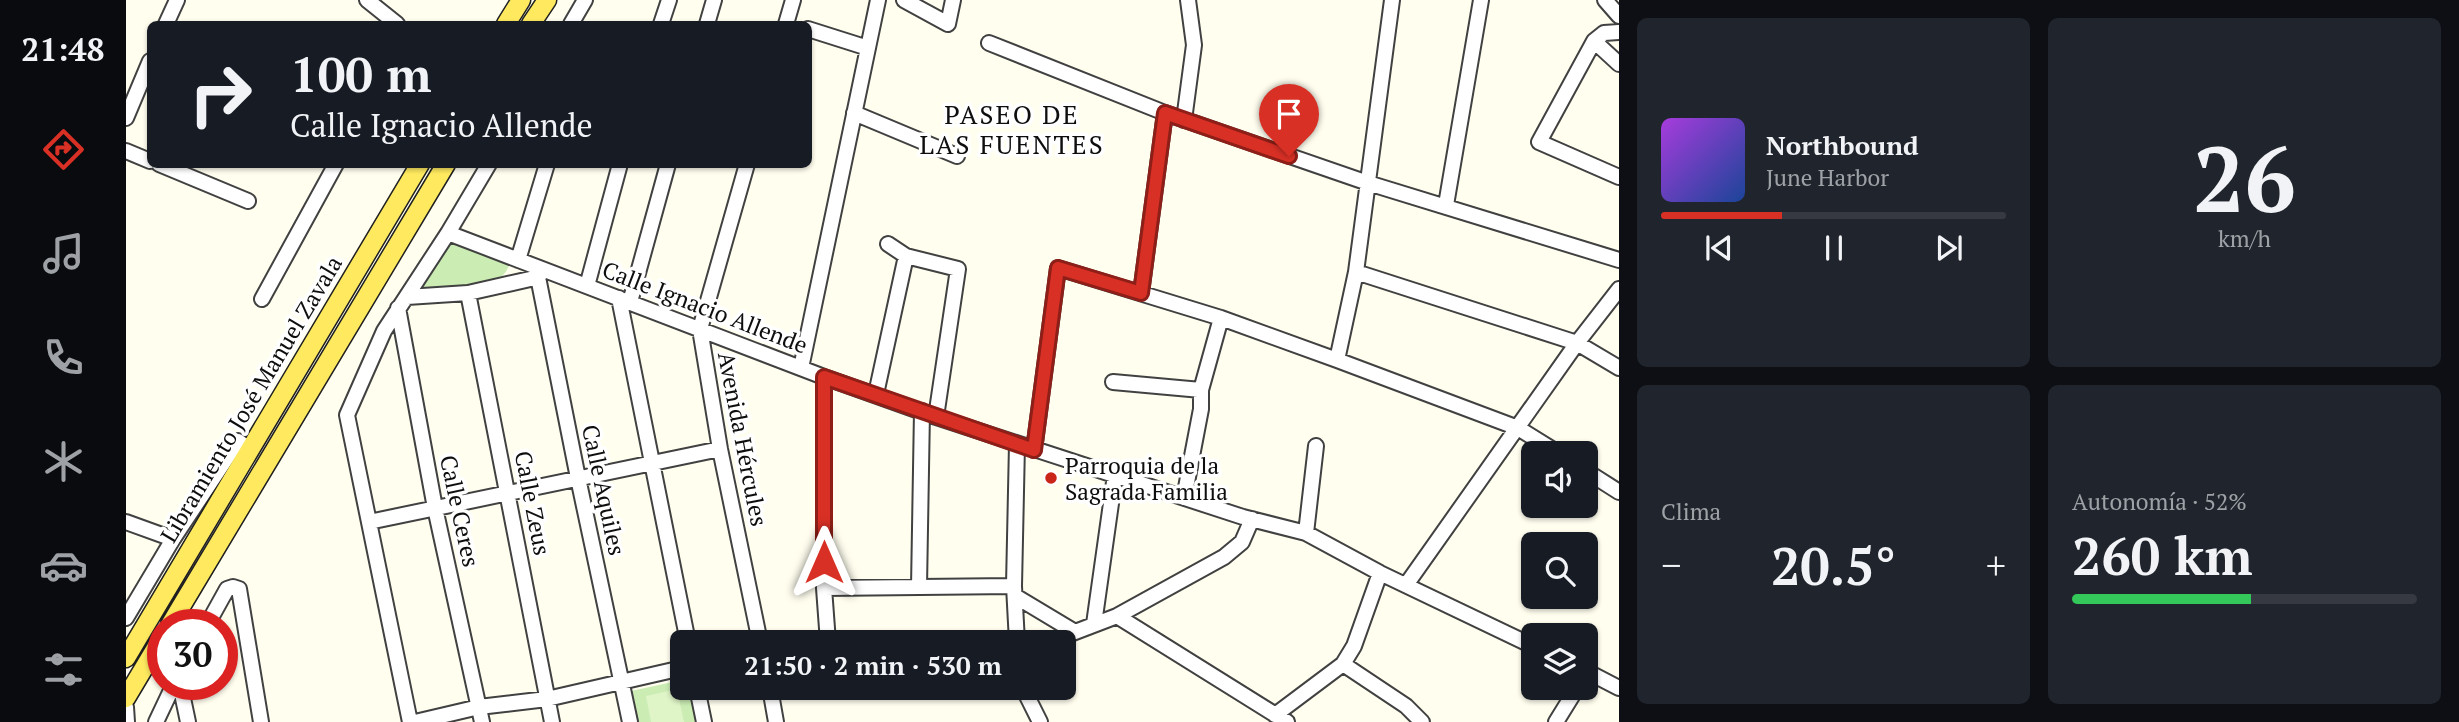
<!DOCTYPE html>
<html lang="es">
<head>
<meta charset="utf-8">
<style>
	body { margin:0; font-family:"PT Serif",serif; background:#20242c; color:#f1f3f6; height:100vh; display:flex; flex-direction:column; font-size:26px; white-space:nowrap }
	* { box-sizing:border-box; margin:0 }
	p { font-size:23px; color:#9ea1a6 }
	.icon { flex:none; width:38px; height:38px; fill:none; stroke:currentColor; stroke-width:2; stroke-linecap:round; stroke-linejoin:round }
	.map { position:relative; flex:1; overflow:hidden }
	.side { display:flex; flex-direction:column; gap:18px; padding:18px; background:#0d0f14; width:840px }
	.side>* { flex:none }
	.hud { position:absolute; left:21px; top:21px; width:665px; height:147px; border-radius:10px; box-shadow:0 2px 5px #0004; background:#171b24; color:#f1f3f6; overflow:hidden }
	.tools { position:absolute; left:1395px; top:441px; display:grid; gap:14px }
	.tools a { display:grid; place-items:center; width:77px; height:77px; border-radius:10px; background:#171b24; box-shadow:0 2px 5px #0004; font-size:35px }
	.speed { position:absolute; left:21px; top:609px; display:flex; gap:14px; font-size:35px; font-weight:700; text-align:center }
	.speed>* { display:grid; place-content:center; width:91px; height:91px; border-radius:50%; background:#171b24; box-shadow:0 2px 5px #0004; line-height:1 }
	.speed .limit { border:10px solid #d22; background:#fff; color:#111 }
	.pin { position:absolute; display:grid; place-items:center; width:60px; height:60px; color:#fff; margin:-72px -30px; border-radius:50% 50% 50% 0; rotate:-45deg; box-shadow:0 0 7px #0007 }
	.pin .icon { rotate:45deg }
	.me { position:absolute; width:77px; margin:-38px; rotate:0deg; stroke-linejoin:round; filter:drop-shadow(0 0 5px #0008) }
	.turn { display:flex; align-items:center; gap:24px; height:147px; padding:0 28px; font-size:32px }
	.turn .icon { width:91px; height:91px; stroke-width:2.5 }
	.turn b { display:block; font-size:49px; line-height:60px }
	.big { font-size:52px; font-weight:800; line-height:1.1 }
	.side .tile { flex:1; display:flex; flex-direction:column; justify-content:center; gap:10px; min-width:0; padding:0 24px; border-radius:10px; background:#20242c }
	.side .dial { align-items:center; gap:0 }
	.dial b { font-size:91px; line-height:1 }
	.song { display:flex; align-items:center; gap:21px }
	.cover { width:84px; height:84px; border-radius:10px; background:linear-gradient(135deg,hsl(280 70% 55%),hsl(220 70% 35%)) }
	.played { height:7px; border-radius:4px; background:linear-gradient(90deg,#d93025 35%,#363941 35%) }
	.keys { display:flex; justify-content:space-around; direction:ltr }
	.heat { display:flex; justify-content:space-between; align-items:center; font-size:38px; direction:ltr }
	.charge { height:10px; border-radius:5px; background:linear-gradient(90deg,#34c759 52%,#363941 0) }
	.side .tiles { flex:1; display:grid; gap:18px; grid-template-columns:repeat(2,1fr) }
	.trip { position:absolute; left:544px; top:630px; width:406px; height:70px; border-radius:10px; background:#171b24; box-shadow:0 2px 5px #0004; font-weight:800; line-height:70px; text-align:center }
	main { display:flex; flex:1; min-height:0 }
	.tab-bar { display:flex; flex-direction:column; width:126px; justify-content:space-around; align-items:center; background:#090b0e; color:#9ea1a6 }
	.tab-bar .icon { width:49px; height:49px }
	.tab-bar .on { color:#d93025 }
	.tab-bar b { font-size:32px; color:#f1f3f6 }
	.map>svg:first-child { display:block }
	.park { fill:#cbedb4 }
	.pitch { fill:#dff4c7 }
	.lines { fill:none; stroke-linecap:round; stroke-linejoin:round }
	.minor-casing { stroke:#414141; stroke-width:18 }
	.major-casing { stroke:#1f1f1f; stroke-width:21 }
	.minor { stroke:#fff; stroke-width:14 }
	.major { stroke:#ffea5f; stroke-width:18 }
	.route-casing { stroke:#8d1f18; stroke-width:18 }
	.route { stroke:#d93025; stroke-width:12 }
	.poi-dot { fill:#ca2519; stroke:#fff; stroke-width:2.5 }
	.labels { text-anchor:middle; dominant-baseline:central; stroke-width:7; stroke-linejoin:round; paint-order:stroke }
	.street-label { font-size:23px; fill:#0e0e0e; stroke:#fff }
	.poi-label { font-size:23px; fill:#0e0e0e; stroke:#fff; text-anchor:start }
	.quarter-label { font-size:26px; letter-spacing:2px; fill:#0e0e0e; stroke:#fff }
</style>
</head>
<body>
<main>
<nav class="tab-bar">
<b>21:48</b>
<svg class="icon on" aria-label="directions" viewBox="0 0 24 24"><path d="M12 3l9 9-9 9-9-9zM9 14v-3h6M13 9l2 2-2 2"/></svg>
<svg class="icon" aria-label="music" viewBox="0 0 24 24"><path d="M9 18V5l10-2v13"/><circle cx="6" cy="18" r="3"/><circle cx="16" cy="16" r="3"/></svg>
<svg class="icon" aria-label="phone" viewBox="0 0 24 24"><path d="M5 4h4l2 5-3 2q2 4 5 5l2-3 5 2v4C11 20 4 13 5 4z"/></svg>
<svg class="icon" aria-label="climate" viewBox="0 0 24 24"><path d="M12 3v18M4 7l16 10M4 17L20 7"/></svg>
<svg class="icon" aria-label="car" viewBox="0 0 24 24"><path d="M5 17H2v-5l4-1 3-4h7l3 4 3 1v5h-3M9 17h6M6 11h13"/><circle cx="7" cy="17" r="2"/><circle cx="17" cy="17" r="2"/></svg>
<svg class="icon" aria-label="filters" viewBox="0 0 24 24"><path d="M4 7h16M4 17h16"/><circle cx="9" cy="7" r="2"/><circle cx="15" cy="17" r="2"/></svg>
</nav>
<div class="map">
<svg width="1493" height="722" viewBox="0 0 1493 722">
	<rect width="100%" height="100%" fill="#fffeef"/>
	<path class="park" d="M323 241 384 263C382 268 380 273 375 277 356 289 313 289 291 290Z
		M556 680V688H563L570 722H511L505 691Z"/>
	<path class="pitch" d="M551 689 558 722H525L520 696Z"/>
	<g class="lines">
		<defs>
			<path id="minor" d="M241 0 271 24
				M778 0 822 24 827 0
				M1479 0 1493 16
				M40 24 51 0
				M445 24 459 0
				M535 24 543 0
				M581 24 588 0
				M660 24 667 0
				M682 29 742 48
				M1493 32 1478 33 1468 41 1413 142 1493 177
				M1468 41 1493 64
				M863 43 1039 113 1242 183 1493 260
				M728 113 831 156
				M0 118 24 61
				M1058 120 1068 45 1062 0
				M0 151 24 161
				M33 164 122 201
				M621 164 574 329 594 449 634 642
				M1320 205 1355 0
				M322 233 698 377 810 417 1117 517 1180 533 1254 573 1407 646
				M762 244 780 256 832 269 810 417
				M392 260 421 164
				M410 267 452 478 504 722
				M1230 272 1451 343 1493 368
				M461 286 494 164
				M342 293 426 722
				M1015 293 1039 113
				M281 297 342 293 413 277
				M493 298 562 642
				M136 299 210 164
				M504 302 542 164
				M272 308 309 508 356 722
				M1211 360 1230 272 1266 0
				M675 368 752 0
				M698 377V588L702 642
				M987 382 1075 390
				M750 394 780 256
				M908 450 932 268 1095 318 1211 360 1392 428 1432 453
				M1460 471 1493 492
				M1058 498 1075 409V390L1095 318
				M0 522 47 539
				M243 522 594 449
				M1180 533 1190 446
				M1280 585 1451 343 1493 289
				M793 587 796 411
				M698 588 888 586
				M889 596 949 632
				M991 616 1161 722
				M0 618 47 539 112 441 125 450
				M968 624 989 475
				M81 625 101 589 107 587 113 589 135 722
				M891 642 888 586 891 444
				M923 642 991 616 1098 557 1116 542 1126 519
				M1217 664 1280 706 1296 722
				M1460 671 1493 688
				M54 684 62 722
				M571 688 578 722
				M644 688 650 722
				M897 688 914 722
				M0 707 1 722
				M1149 715 1217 664 1228 646 1254 573
				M30 722 48 684
				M284 722 221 415 258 331 322 233 363 164
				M289 722 353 707 421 699 556 668
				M1430 722 1451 688"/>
			<path id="major" d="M380 24 395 0
				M405 24 421 0
				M44 625 320 164
				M0 658 294 164
				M0 698 37 636"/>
		</defs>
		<use href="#minor" class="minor-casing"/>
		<use href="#major" class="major-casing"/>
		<use href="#minor" class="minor"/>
		<use href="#major" class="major"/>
	</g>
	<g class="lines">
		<defs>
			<path id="route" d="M698 562V377L908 450 932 268 1015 293 1039 113 1163 156"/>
		</defs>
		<use href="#route" class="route-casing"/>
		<use href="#route" class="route"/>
	</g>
	<circle class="poi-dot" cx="925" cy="478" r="7"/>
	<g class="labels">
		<g class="street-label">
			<text transform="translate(579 307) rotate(21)">Calle Ignacio Allende</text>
			<text transform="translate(125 399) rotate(-59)">Libramiento José Manuel Zavala</text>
			<text transform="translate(617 439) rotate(79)">Avenida Hércules</text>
			<text transform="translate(478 490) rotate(78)">Calle Aquiles</text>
			<text transform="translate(407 503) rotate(79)">Calle Zeus</text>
			<text transform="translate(334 511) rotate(78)">Calle Ceres</text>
		</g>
		<g class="poi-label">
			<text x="939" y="465">Parroquia de la<tspan x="939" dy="26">Sagrada Familia</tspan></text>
		</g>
		<g class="quarter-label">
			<text x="886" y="114">PASEO DE<tspan x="886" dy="30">LAS FUENTES</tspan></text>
		</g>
	</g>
</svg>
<div class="tools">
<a><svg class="icon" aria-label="sound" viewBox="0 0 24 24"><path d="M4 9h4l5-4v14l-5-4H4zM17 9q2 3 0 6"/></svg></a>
<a><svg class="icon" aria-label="search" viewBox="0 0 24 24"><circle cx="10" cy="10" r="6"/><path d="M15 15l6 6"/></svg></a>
<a><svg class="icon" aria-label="layers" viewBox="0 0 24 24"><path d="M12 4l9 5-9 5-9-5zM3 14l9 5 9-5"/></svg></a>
</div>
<div class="speed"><div class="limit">30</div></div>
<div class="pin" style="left:1163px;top:156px;background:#d93025"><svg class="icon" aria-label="arrive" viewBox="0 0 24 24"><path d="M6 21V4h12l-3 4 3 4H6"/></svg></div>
<svg class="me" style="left:698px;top:562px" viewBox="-20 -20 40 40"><path d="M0-17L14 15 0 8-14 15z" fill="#d93025" stroke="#fff" stroke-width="4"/></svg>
<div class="trip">21:50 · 2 min · 530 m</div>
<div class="hud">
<div class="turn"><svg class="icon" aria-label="right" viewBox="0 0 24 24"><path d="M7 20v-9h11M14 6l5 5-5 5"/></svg><div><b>100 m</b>Calle Ignacio Allende</div></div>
</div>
</div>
<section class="side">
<div class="tiles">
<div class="tile">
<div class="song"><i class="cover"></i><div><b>Northbound</b><p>June Harbor</p></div></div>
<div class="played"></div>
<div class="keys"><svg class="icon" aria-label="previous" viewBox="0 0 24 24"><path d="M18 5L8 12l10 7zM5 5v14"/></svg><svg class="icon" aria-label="pause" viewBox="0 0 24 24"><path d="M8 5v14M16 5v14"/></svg><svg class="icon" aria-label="next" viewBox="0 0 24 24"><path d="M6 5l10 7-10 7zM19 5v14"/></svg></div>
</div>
<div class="tile dial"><b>26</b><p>km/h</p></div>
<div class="tile"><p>Clima</p>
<div class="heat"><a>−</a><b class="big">20.5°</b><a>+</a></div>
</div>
<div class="tile"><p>Autonomía · 52%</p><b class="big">260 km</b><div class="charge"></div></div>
</div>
</section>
</main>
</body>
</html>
